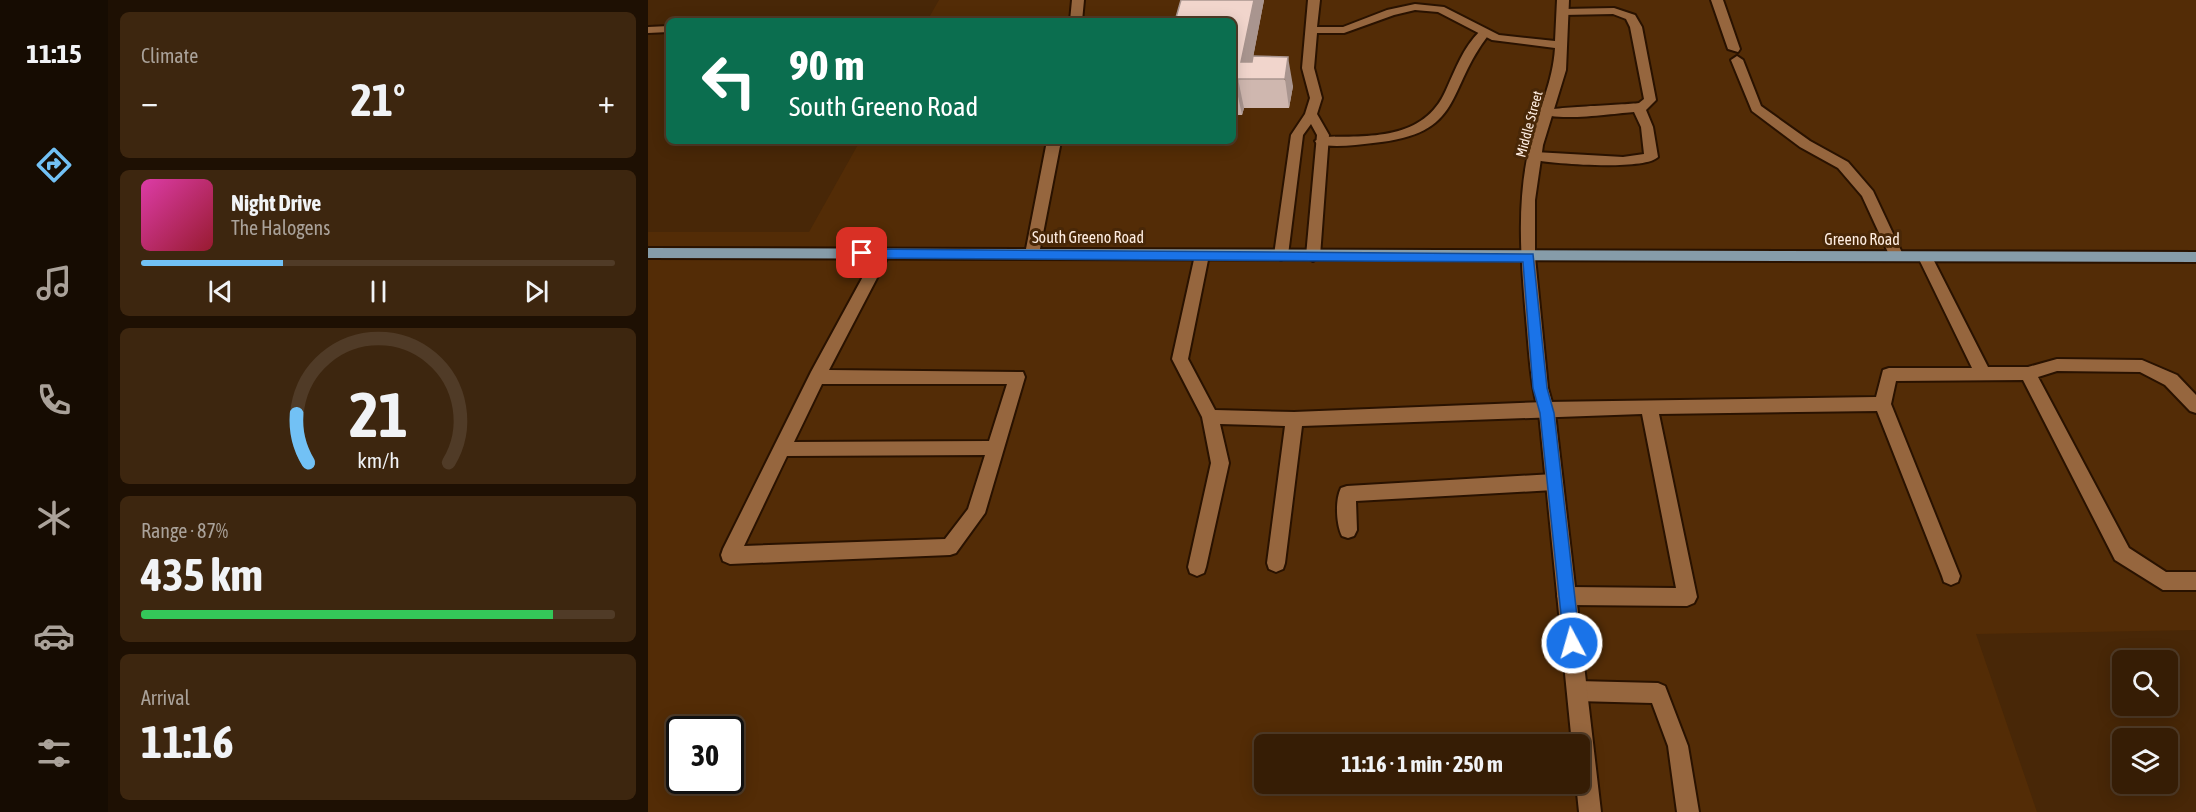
<!DOCTYPE html>
<html lang="en">
<head>
<meta charset="utf-8">
<style>
	body { margin:0; font-family:"Asap Condensed",sans-serif; background:#3d260f; color:#f1f3f6; height:100vh; display:flex; flex-direction:column; font-size:22px; white-space:nowrap }
	* { box-sizing:border-box; margin:0 }
	p { font-size:20px; color:#aaa29a }
	.icon { flex:none; width:33px; height:33px; fill:none; stroke:currentColor; stroke-width:2; stroke-linecap:round; stroke-linejoin:round }
	.map { position:relative; flex:1; overflow:hidden }
	.side { display:flex; flex-direction:column; gap:12px; padding:12px; background:#1e1003; width:540px }
	.side>* { flex:none }
	.guide { position:absolute; left:18px; top:18px; width:570px; height:126px; border-radius:9px; box-shadow:0 3px 15px #0003,0 0 0 2px #503b27; background:#0b6e4f; color:#fff; overflow:hidden }
	.buttons { position:absolute; left:1464px; top:650px; display:grid; gap:12px }
	.buttons a { display:grid; place-items:center; width:66px; height:66px; border-radius:9px; background:#361d05; box-shadow:0 3px 15px #0003,0 0 0 2px #503b27; font-size:30px }
	.speed { position:absolute; left:18px; top:716px; display:flex; gap:12px; font-size:30px; font-weight:700; text-align:center }
	.speed>* { display:grid; place-content:center; width:78px; height:78px; border-radius:50%; background:#361d05; box-shadow:0 3px 15px #0003,0 0 0 2px #503b27; line-height:1 }
	.speed .limit { border:3px solid #111; border-radius:9px; background:#fff; color:#111 }
	.pin { position:absolute; display:grid; place-items:center; width:51px; height:51px; color:#fff; margin:-26px; border-radius:12px; box-shadow:0 3px 9px #0006 }
	.me { position:absolute; width:66px; margin:-33px; rotate:354deg; stroke-linejoin:round; filter:drop-shadow(0 0 4px #0008) }
	.turn { display:flex; align-items:center; gap:21px; height:126px; padding:0 24px; font-size:27px }
	.turn .icon { width:78px; height:78px; stroke-width:2.5 }
	.turn b { display:block; font-size:42px; line-height:51px }
	.big { font-size:45px; font-weight:700; line-height:1.1 }
	.side .widget { flex:1; display:flex; flex-direction:column; justify-content:center; gap:9px; min-width:0; padding:0 21px; border-radius:9px; background:#3d260f }
	.side .dial { align-items:center; gap:0 }
	.dial svg { height:156px; overflow:visible; fill:none; stroke:#503b27; stroke-width:7; stroke-linecap:round; text-anchor:middle }
	.dial text { fill:#f1f3f6; stroke:none }
	.song { display:flex; align-items:center; gap:18px }
	.cover { width:72px; height:72px; border-radius:9px; background:linear-gradient(135deg,hsl(320 70% 55%),hsl(350 70% 35%)) }
	.played { height:6px; border-radius:3px; background:linear-gradient(90deg,#72c1f5 30%,#503b27 30%) }
	.keys { display:flex; justify-content:space-around; direction:ltr }
	.heat { display:flex; justify-content:space-between; align-items:center; font-size:33px; direction:ltr }
	.charge { height:9px; border-radius:4px; background:linear-gradient(90deg,#34c759 87%,#503b27 0) }
	.trip { position:absolute; left:606px; top:734px; width:336px; height:60px; border-radius:9px; background:#361d05; box-shadow:0 3px 15px #0003,0 0 0 2px #503b27; font-weight:700; line-height:60px; text-align:center }
	main { display:flex; flex:1; min-height:0 }
	.menu { display:flex; flex-direction:column; width:108px; justify-content:space-around; align-items:center; background:#160c02; color:#aaa29a }
	.menu .icon { width:42px; height:42px }
	.menu .selected { color:#72c1f5 }
	.menu b { font-size:27px; color:#f1f3f6 }
	.map>svg:first-child { display:block }
	.built { fill:#532c06; fill-rule:evenodd }
	.lines { fill:none; stroke-linecap:round; stroke-linejoin:round }
	.service-casing { stroke:#291200; stroke-width:4 }
	.minor-casing { stroke:#291200; stroke-width:4 }
	.primary-casing { stroke:#291200; stroke-width:4 }
	.service { fill:#96663e; fill-rule:evenodd }
	.minor { fill:#96663e; fill-rule:evenodd }
	.primary { fill:#869ca9; fill-rule:evenodd }
	.wall { fill:#cfb7af }
	.shaded-wall { fill:#a9958f }
	.building { fill:#f1d5cc; stroke:#a9958f; stroke-width:1.5 }
	.route { fill:#1a73e8; stroke:#114b97; stroke-width:1.5 }
	.labels { text-anchor:middle; dominant-baseline:central; stroke-width:6; stroke-linejoin:round; paint-order:stroke }
	.far-street-label { font-size:14px; fill:#feede1; stroke:#482707 }
	.street-label { font-size:16px; fill:#feede1; stroke:#482707 }
</style>
</head>
<body>
<main>
<nav class="menu">
<b>11:15</b>
<svg class="icon selected" aria-label="directions" viewBox="0 0 24 24"><path d="M12 3l9 9-9 9-9-9zM9 14v-3h6M13 9l2 2-2 2"/></svg>
<svg class="icon" aria-label="music" viewBox="0 0 24 24"><path d="M9 18V5l10-2v13"/><circle cx="6" cy="18" r="3"/><circle cx="16" cy="16" r="3"/></svg>
<svg class="icon" aria-label="phone" viewBox="0 0 24 24"><path d="M5 4h4l2 5-3 2q2 4 5 5l2-3 5 2v4C11 20 4 13 5 4z"/></svg>
<svg class="icon" aria-label="climate" viewBox="0 0 24 24"><path d="M12 3v18M4 7l16 10M4 17L20 7"/></svg>
<svg class="icon" aria-label="car" viewBox="0 0 24 24"><path d="M5 17H2v-5l4-1 3-4h7l3 4 3 1v5h-3M9 17h6M6 11h13"/><circle cx="7" cy="17" r="2"/><circle cx="17" cy="17" r="2"/></svg>
<svg class="icon" aria-label="filters" viewBox="0 0 24 24"><path d="M4 7h16M4 17h16"/><circle cx="9" cy="7" r="2"/><circle cx="15" cy="17" r="2"/></svg>
</nav>
<section class="side">
<div class="widget"><p>Climate</p>
<div class="heat"><a>−</a><b class="big">21°</b><a>+</a></div>
</div>
<div class="widget">
<div class="song"><i class="cover"></i><div><b>Night Drive</b><p>The Halogens</p></div></div>
<div class="played"></div>
<div class="keys"><svg class="icon" aria-label="previous" viewBox="0 0 24 24"><path d="M18 5L8 12l10 7zM5 5v14"/></svg><svg class="icon" aria-label="pause" viewBox="0 0 24 24"><path d="M8 5v14M16 5v14"/></svg><svg class="icon" aria-label="next" viewBox="0 0 24 24"><path d="M6 5l10 7-10 7zM19 5v14"/></svg></div>
</div>
<div class="widget dial"><svg viewBox="0 0 100 80">
<path d="M14 69A42 42 0 1 1 86 69"/>
<path d="M14 69A42 42 0 0 1 8 44" stroke="#72c1f5"/>
<text x="50" y="56" font-size="32" font-weight="700">21</text>
<text x="50" y="72" font-size="11">km/h</text>
</svg></div>
<div class="widget"><p>Range · 87%</p><b class="big">435 km</b><div class="charge"></div></div>
<div class="widget"><p>Arrival</p><b class="big">11:16</b></div>
</section>
<div class="map">
<svg width="1548" height="812" viewBox="0 0 1548 812">
	<rect width="100%" height="100%" fill="#482707"/>
	<path class="built" d="M291 0H1548V630L1328 634 1389 812H0V232H161L212 141H585V21H279ZM32 729H82V780H32ZM616 744H932V783H616Z"/>
	<g class="lines">
		<defs>
			<path id="service" d="M424 0H436L434 21H422Z
				M1063 0H1075L1092 49 1090 52 1080 49Z
				M966 8 987 15 994 27 1008 100 998 110 1005 127 1010 157C997 171 902 164 882 159V153L887 152 975 157 996 154 993 127 986 112C969 113 904 123 893 112 897 107 977 105 991 103L996 99 982 27 978 19 965 14 915 15 909 12 915 9Z
				M832 31 842 33C796 91 818 134 725 143 708 145 686 148 669 144L667 141 674 137C721 136 776 141 798 90 808 68 815 48 832 31Z
				M1089 56 1095 60 1113 106 1162 141 1200 162 1225 191 1256 257 1254 261H1244L1214 196 1190 168 1152 147 1104 111 1083 60Z
				M399 141H413L391 254 384 259 377 254Z
				M235 248 242 253 181 370 375 372 377 377 337 513 308 553 302 555 82 564 75 561 73 555 75 549 163 372 230 249ZM174 384H359L341 441 146 442ZM337 455 320 509 297 539 96 546 139 456Z
				M554 250 561 255 540 359 567 410 646 412 898 402 1228 397 1235 370 1241 368H1324L1270 257 1272 253H1282L1340 367H1380L1409 359 1494 360 1529 375 1548 395V413L1542 411 1517 385 1492 372 1409 371 1390 377 1481 548 1518 572H1548V590H1515L1467 560 1375 380 1248 381 1243 404 1312 576 1310 582 1303 585 1296 582 1294 576 1229 411 1011 414 1049 597 1046 603 1039 606 919 605 912 602 909 596 912 590 919 587 1028 588 994 414 654 426 637 563 635 569 628 572 621 569 619 563 637 426 572 424 581 463 558 567 556 573 549 576 542 573 540 567 563 463 554 417 524 359 547 255Z
				M906 474 912 477 915 482 912 487 906 490 708 501 709 530 706 536 700 538 694 536C688 524 687 500 693 488L699 486Z
				M929 681 1010 683 1017 686 1040 746 1051 812H1029L1020 746 1004 703 929 701 922 698 919 691 922 684Z"/>
			<path id="minor" d="M660 0H672L669 27H695L739 10 767 4 796 7 851 35 907 41 909 0H921L918 70 895 145 887 200V257L900 388 907 413 953 812H931L928 783H932V744H924L891 413C882 382 881 350 878 318 873 260 868 201 882 145 890 111 905 82 907 48L844 40 790 12 767 10 746 15 696 33H669L666 68 674 98 669 114 681 135 672 256 665 261 658 256 669 135 663 124 655 135 640 255 633 260 626 255 643 135 657 114 662 98 654 68Z
				M21 26V32L0 33V27Z"/>
			<path id="primary" d="M0 248 1548 252V262L0 258Z"/>
		</defs>
		<use href="#service" class="service-casing"/>
		<use href="#minor" class="minor-casing"/>
		<use href="#primary" class="primary-casing"/>
		<use href="#service" class="service"/>
		<use href="#minor" class="minor"/>
		<use href="#primary" class="primary"/>
	</g>
	<path class="wall" d="M533 0H616L604 62 605 56 645 86 641 108H596L594 115H585V21Z"/>
	<path class="shaded-wall" d="M606 0H616L601 79 593 62Z
		M640 57 645 86 641 108 637 79Z
		M590 79 596 108 594 115 588 87Z"/>
	<path class="building" d="M533 0H606L593 62H604L605 56 640 57 637 79H590L588 87 585 86V21H527Z"/>
	<path class="route" d="M214 249 885 254 899 388 906 413 932 643 929 649 924 651 918 649 916 643 892 413 885 388 875 262 214 258 208 253Z"/>
	<g class="labels">
		<g class="far-street-label">
			<text transform="translate(881 124) rotate(-75)">Middle Street</text>
		</g>
		<g class="street-label">
			<text x="440" y="237">South Greeno Road</text>
			<text x="1214" y="239">Greeno Road</text>
		</g>
	</g>
</svg>
<div class="buttons">
<a><svg class="icon" aria-label="search" viewBox="0 0 24 24"><circle cx="10" cy="10" r="6"/><path d="M15 15l6 6"/></svg></a>
<a><svg class="icon" aria-label="layers" viewBox="0 0 24 24"><path d="M12 4l9 5-9 5-9-5zM3 14l9 5 9-5"/></svg></a>
</div>
<div class="speed"><div class="limit">30</div></div>
<div class="pin" style="left:214px;top:253px;background:#d93025"><svg class="icon" aria-label="arrive" viewBox="0 0 24 24"><path d="M6 21V4h12l-3 4 3 4H6"/></svg></div>
<svg class="me" style="left:924px;top:643px" viewBox="-20 -20 40 40"><circle r="17" fill="#1a73e8" stroke="#fff" stroke-width="3"/><path d="M0-11L8 9 0 5-8 9z" fill="#fff"/></svg>
<div class="trip">11:16 · 1 min · 250 m</div>
<div class="guide">
<div class="turn"><svg class="icon" aria-label="left" viewBox="0 0 24 24"><path d="M17 20v-9H6M10 6l-5 5 5 5"/></svg><div><b>90 m</b>South Greeno Road</div></div>
</div>
</div>
</main>
</body>
</html>
